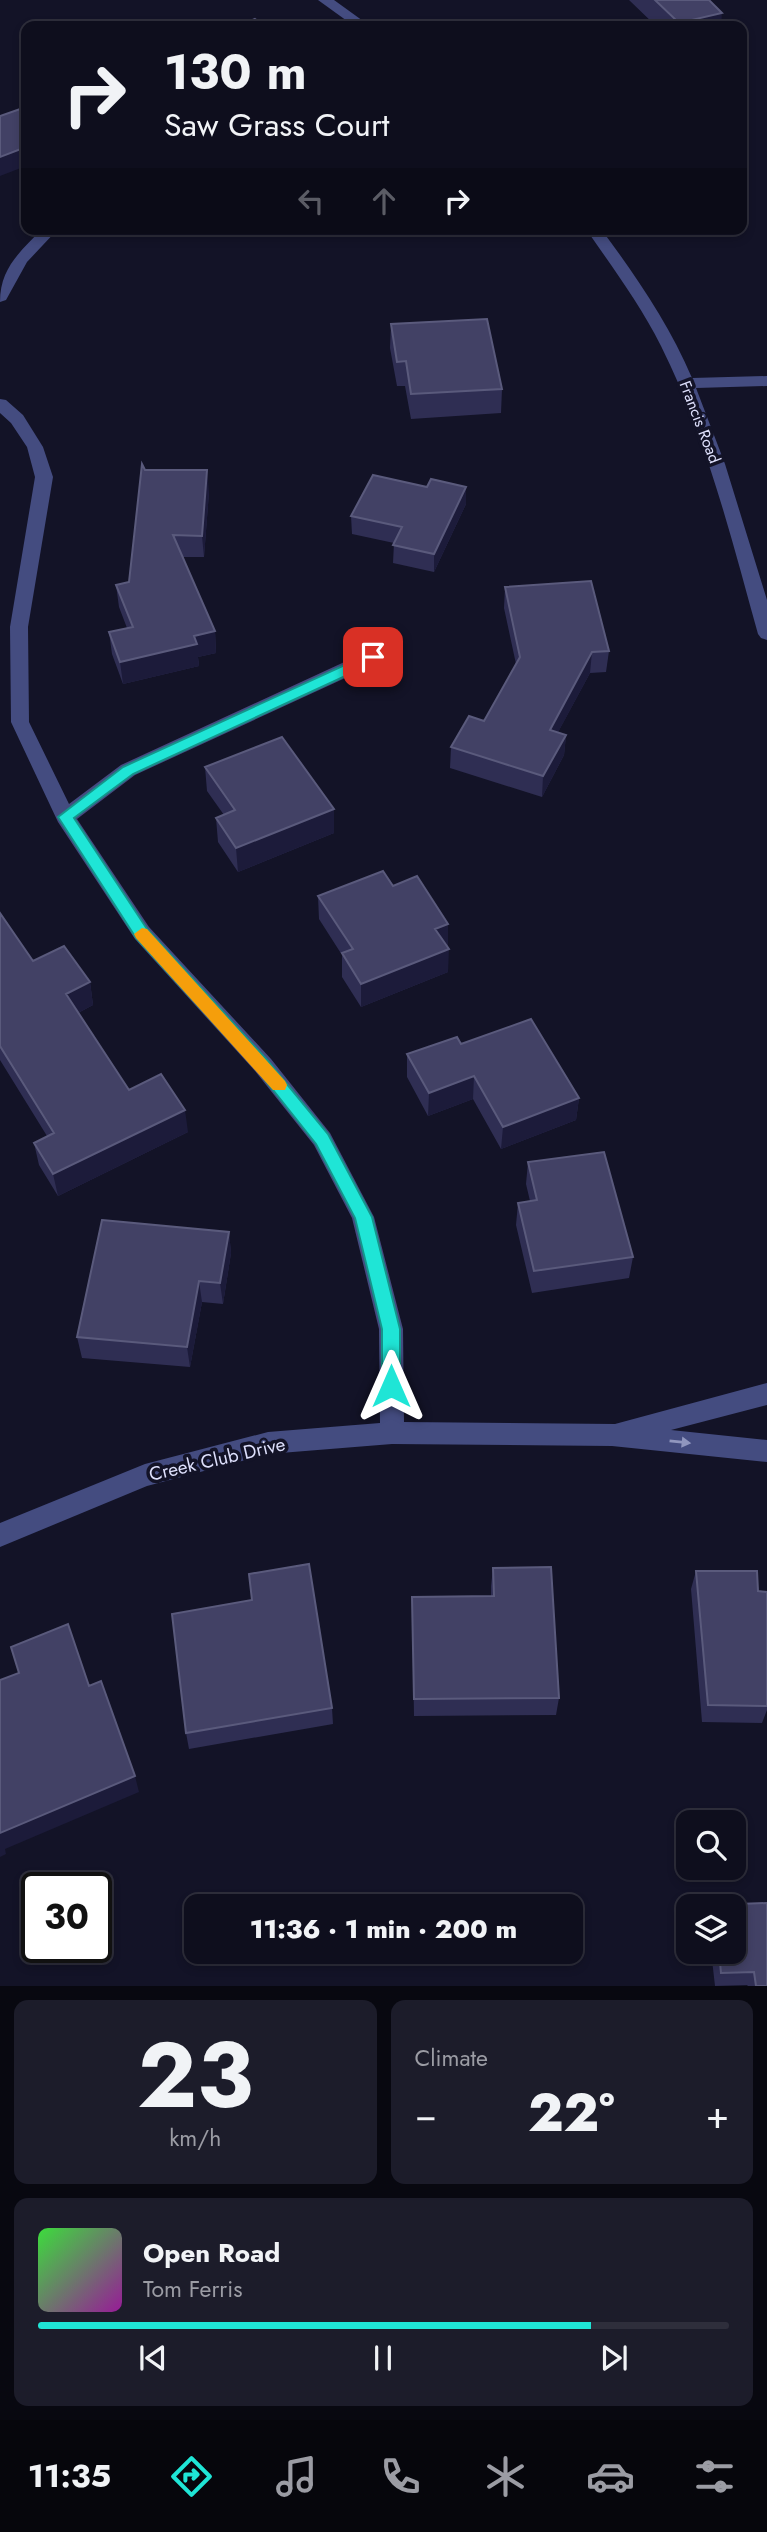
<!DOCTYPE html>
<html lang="en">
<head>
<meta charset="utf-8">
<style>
	body { margin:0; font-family:Jost,sans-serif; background:#1c1c2a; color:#f1f3f6; height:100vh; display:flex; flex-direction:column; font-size:26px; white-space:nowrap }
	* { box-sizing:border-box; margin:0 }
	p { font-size:23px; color:#9b9ca4 }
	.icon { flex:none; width:38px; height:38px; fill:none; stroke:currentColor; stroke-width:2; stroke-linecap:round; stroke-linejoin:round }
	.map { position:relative; height:1986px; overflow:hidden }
	.sheet { display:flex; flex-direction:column; gap:14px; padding:14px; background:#080810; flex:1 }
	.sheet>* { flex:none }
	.banner { position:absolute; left:21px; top:21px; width:726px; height:214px; border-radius:14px; box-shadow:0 4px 10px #0003,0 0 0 2px #2e2e3b; background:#0e0e1d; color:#f1f3f6; overflow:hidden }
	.controls { position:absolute; left:676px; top:1810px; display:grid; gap:14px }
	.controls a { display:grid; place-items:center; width:70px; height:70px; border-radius:14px; background:#0e0e1d; box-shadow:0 4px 10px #0003,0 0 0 2px #2e2e3b; font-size:35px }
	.speed { position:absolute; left:21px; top:1872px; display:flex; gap:14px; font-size:35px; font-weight:700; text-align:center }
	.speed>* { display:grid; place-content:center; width:91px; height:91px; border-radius:50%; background:#0e0e1d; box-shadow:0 4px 10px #0003,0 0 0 2px #2e2e3b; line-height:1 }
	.speed .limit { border:4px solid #111; border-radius:10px; background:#fff; color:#111 }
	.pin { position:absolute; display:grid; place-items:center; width:60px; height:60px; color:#fff; margin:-30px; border-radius:14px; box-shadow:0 4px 10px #0006 }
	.me { position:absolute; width:77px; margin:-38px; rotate:0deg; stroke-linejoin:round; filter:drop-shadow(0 0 5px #0008) }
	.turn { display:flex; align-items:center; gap:24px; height:147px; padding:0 28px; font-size:32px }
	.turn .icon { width:91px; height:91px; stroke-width:2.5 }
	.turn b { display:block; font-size:49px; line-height:60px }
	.lanes { display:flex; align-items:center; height:66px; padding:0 28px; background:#0003; justify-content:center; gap:35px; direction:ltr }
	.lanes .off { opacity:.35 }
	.big { font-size:52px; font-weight:800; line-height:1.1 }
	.sheet .widget { flex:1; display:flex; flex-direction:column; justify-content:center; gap:10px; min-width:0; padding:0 24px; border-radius:14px; background:#1c1c2a }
	.sheet .dial { align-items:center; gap:0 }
	.dial b { font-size:91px; line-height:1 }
	.song { display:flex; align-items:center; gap:21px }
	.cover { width:84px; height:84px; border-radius:10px; background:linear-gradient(135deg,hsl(120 70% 55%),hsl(300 70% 35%)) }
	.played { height:7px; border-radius:4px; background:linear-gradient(90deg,#1fe5d6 80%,#2e2e3b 80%) }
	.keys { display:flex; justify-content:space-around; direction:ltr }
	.heat { display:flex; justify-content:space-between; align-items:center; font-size:38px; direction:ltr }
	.sheet .tiles { flex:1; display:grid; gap:14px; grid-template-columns:1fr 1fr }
	.widget:last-child { grid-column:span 2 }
	.trip { position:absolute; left:184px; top:1894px; width:399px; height:70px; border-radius:14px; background:#0e0e1d; box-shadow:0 4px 10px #0003,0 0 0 2px #2e2e3b; font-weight:800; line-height:70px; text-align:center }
	.menu { display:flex; height:112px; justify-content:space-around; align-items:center; background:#06060c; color:#9b9ca4 }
	.menu .icon { width:49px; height:49px }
	.menu .current { color:#1fe5d6 }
	.menu b { font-size:32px; color:#f1f3f6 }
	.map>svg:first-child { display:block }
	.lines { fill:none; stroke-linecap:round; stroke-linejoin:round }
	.minor { fill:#444c80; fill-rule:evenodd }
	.wall { fill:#2f2e53 }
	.shaded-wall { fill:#1c1b3a }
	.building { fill:#424165; stroke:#5a5a7c; stroke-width:2 }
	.oneway { fill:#9096be }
	.route { fill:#1fe5d6; stroke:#14958b; stroke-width:2 }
	.slow { fill:#f59e0b }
	.labels { text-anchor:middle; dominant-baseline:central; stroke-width:7; stroke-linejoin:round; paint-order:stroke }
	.far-street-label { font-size:16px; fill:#dddffb; stroke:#131327 }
	.street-label { font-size:19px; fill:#dddffb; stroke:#131327 }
</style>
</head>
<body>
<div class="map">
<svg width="767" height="1986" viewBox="0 0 767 1986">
	<rect width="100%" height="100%" fill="#131327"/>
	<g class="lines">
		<path class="minor" d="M318 0H334L370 26H354Z
			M42 229H58L27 262 6 300 0 302C0 268 20 252 42 229Z
			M586 229H601C636 276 669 324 692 378L767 376V386L696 388 725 464 767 600V640L761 638 758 634C731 537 706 436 661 346 640 304 612 267 586 229Z
			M0 399 6 400 23 415 43 447 53 477 28 627 29 722 69 804 121 765 366 652H380L382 657 380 662 135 775 77 819 149 927 271 1059 330 1133 374 1217 403 1329 404 1422 615 1424 767 1383V1405L671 1430 767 1440V1462L612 1446 392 1444 268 1454 147 1486 0 1547V1523L145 1464 268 1432 380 1423 379 1329 352 1218 314 1145 255 1071 135 939 58 822 11 722 10 627 35 477 27 447 11 423 0 413Z"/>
	</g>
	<path class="wall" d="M629 0H709L721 26H656Z
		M391 324 502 389 501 413 411 419 405 386H397L390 348Z
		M145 470 209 492 204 557H182L215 631 216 653 198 657 199 666 123 684 112 654 109 632 127 628 119 607 116 585 129 582Z
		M466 504 434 572 393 563 394 543 352 534 351 516Z
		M505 587 609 651 606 672 590 673 558 732 566 735 564 755 542 797 450 768 451 747 484 721 516 664 504 608Z
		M205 767 334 833 238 872 218 842 216 818 224 815 207 791Z
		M393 886 448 947V972L361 1007 342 977V955L319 919 318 896Z
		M0 913 33 961 90 982 93 1005 78 1013 129 1090 188 1132 58 1196 39 1165 34 1143 47 1136 0 1060Z
		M461 1044 579 1098 576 1120 501 1149 473 1099 428 1116 407 1077V1054Z
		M528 1162 633 1257 629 1278 532 1293 516 1225 518 1203 530 1201 526 1184Z
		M229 1232 231 1253 223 1304 202 1302 190 1367 82 1358 77 1337Z
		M493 1568 559 1698 556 1715 414 1716 412 1597 491 1596V1586Z
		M696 1571 758 1591 767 1592V1710L762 1723 702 1722 691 1589Z
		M332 1708 333 1724 189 1749 186 1733Z
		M711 1951H733L767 1986H748L747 1985 715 1986Z"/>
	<path class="shaded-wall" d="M722 13 721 26H679V23Z
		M26 147V166L0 176V157Z
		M207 470 209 492 204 557 202 536Z
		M466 487V504L434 572V554Z
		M215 631 216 653 198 657 199 666 123 684 120 662 194 636Z
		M592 652 590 673 548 751 550 730Z
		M566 735 564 755 542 797 543 776Z
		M334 809V833L238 872 236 848Z
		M448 924V947L435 929Z
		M449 949 448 972 361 1007V984Z
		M90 982 93 1005 70 1017 66 994Z
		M474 1076 473 1099 428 1116 429 1093Z
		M579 1098 576 1120 501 1149 503 1127Z
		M185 1110 188 1132 58 1196 53 1174Z
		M229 1232 231 1253 223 1304 220 1283Z
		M199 1281 202 1302 190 1367 187 1347Z
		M135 1776 139 1792 5 1849 6 1854 0 1857V1833Z"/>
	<path class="building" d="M655 0H709L722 13 679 23Z
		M255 19 266 26H239Z
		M26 107V147L0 157V116Z
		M487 319 502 389 411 394 406 361 397 362 391 324Z
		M142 464 145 470H207L202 536 173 535 215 631 194 636 197 644 120 662 109 632 133 627 116 585 129 582Z
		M373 475 427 487 431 479 466 487 434 554 393 545 402 527 351 516Z
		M591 581 609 651 592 652 550 730 566 735 543 776 451 747 469 716 484 721 520 657 505 587Z
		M282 737 334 809 236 848 216 818 235 810 205 767Z
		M383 871 393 886 417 876 448 924 435 929 449 949 361 984 342 953 353 949 318 896Z
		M0 913 33 961 64 946 90 982 66 994 129 1090 161 1074 185 1110 53 1174 34 1143 54 1133 0 1046Z
		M531 1019 579 1098 503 1127 474 1076 429 1093 407 1054 457 1037 461 1044Z
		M604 1152 633 1257 534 1271 518 1203 537 1200 528 1162Z
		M102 1220 229 1232 220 1283 199 1281 187 1347 77 1337Z
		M309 1564 332 1708 186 1733 172 1614 252 1600 249 1574Z
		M551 1567 559 1698 414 1699 412 1597 494 1596 493 1568Z
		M696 1571H757L758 1591 767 1592V1706L708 1705Z
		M68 1624 89 1686 101 1681 135 1776 0 1833V1680L19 1673 11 1647Z
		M767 1903V1986H756L754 1972 721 1973 719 1951H733V1906H713V1905Z"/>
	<defs><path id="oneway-solid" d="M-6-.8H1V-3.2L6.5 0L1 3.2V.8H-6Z" transform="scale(1.75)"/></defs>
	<use class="oneway" href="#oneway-solid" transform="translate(680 1442) rotate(6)"/>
	<path class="route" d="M373 652 380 657 378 661 133 774 74 818 147 929 268 1061 328 1134 372 1217 400 1329V1386L398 1392 391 1394 385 1392 382 1386V1329L355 1218 316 1144 257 1070 136 938 58 817 123 767Z"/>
	<path class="slow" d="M142 928 147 929 285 1081 287 1085 285 1090H273L136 938 134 934Z"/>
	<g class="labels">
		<g class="far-street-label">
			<text transform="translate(700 422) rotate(69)">Francis Road</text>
		</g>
		<g class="street-label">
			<text transform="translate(217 1459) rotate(-13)">Creek Club Drive</text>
		</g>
	</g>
</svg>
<div class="controls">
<a><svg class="icon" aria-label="search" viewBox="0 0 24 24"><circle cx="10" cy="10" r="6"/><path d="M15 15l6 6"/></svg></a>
<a><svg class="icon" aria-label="layers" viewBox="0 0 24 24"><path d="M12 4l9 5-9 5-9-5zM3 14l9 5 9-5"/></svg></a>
</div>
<div class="speed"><div class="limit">30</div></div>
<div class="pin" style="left:373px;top:657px;background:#d93025"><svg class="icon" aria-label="arrive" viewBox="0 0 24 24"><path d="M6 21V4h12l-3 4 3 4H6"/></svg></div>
<svg class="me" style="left:391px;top:1386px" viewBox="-20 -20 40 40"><path d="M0-17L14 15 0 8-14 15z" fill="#1fe5d6" stroke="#fff" stroke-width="4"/></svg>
<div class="trip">11:36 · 1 min · 200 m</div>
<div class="banner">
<div class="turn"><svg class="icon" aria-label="right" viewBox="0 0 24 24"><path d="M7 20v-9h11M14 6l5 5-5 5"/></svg><div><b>130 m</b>Saw Grass Court</div></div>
<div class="lanes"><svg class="icon off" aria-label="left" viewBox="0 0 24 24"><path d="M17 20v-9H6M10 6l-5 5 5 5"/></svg><svg class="icon off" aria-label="ahead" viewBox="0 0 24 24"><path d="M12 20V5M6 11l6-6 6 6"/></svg><svg class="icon" aria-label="right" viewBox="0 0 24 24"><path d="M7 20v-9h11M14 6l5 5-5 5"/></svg></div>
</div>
</div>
<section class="sheet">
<div class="tiles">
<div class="widget dial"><b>23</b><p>km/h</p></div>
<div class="widget"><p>Climate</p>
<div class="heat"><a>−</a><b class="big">22°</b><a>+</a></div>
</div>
<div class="widget">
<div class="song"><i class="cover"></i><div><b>Open Road</b><p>Tom Ferris</p></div></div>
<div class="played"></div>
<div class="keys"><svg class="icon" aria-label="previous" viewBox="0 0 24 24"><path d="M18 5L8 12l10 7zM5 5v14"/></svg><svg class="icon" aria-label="pause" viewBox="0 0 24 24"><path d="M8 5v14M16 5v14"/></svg><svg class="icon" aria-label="next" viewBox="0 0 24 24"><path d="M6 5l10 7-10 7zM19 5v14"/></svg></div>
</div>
</div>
</section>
<nav class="menu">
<b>11:35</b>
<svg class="icon current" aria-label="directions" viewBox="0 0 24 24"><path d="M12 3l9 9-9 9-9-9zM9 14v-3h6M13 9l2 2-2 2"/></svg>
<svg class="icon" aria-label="music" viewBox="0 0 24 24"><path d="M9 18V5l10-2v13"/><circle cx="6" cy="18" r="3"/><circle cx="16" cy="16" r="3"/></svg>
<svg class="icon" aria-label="phone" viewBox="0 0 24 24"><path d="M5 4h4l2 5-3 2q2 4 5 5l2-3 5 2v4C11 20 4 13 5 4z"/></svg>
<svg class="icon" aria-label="climate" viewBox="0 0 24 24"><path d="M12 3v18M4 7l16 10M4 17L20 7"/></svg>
<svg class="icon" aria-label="car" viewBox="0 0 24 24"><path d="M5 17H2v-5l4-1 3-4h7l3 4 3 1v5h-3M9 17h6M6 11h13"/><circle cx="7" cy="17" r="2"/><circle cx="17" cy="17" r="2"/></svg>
<svg class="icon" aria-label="filters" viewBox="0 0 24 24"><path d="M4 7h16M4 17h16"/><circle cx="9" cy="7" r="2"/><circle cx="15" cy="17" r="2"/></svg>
</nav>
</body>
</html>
